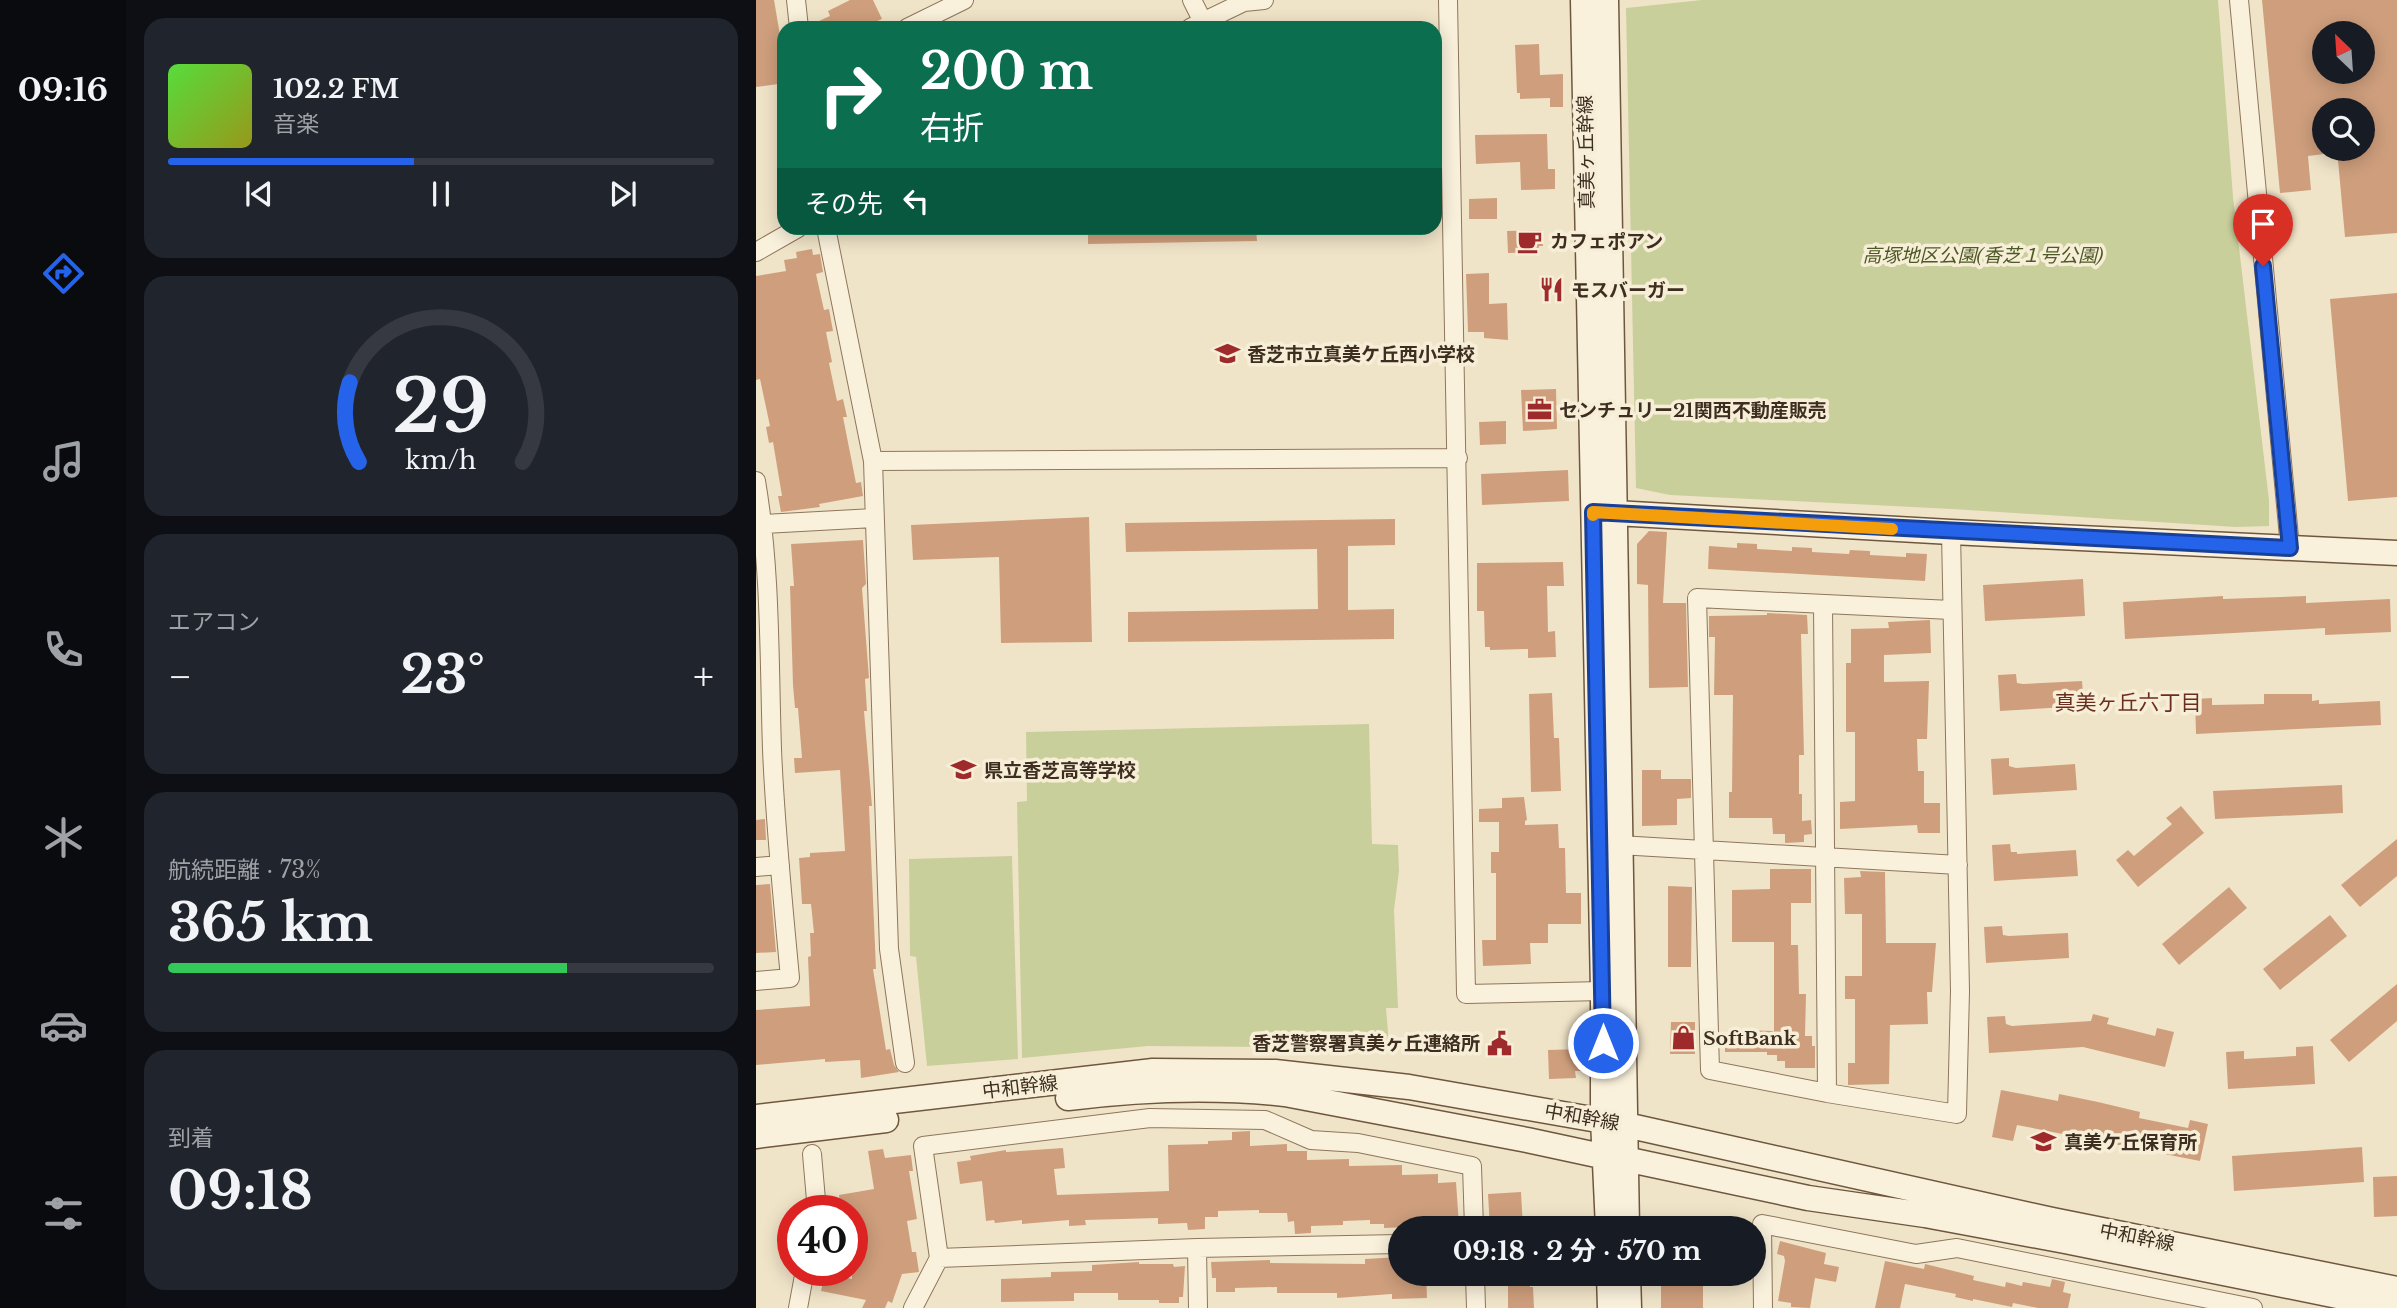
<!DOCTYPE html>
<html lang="ja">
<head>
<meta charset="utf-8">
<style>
	body { margin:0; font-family:"Libre Baskerville","Noto Sans JP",serif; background:#20242c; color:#f1f3f6; height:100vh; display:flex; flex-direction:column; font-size:26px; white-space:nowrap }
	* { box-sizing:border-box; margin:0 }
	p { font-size:23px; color:#9ea1a6 }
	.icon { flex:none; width:38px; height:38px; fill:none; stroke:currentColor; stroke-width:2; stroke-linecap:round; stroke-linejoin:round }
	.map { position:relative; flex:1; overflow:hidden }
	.details { display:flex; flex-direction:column; gap:18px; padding:18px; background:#0d0f14; width:630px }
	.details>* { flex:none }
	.banner { position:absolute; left:21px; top:21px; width:665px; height:214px; border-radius:21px; box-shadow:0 4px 18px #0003; background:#0b6e4f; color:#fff; overflow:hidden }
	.needle { width:46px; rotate:335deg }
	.buttons { position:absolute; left:1556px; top:21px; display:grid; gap:14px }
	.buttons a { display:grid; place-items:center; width:63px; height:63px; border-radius:50%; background:#171b24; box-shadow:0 4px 18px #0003; font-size:35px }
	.speed { position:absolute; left:21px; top:1195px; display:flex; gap:14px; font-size:35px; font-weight:700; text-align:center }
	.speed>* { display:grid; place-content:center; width:91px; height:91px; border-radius:50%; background:#171b24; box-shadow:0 4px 18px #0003; line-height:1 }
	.speed .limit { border:10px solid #d22; background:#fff; color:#111 }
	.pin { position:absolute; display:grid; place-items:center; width:60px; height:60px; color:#fff; margin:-72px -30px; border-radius:50% 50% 50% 0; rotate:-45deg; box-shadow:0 0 7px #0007 }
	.pin .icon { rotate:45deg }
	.me { position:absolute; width:77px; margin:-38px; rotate:0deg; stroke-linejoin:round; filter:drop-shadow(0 0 5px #0008) }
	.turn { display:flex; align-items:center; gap:24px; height:147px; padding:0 28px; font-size:32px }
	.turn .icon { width:91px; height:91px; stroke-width:2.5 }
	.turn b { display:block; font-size:49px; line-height:60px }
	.then { display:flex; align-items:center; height:66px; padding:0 28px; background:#0003; gap:14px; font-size:26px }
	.big { font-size:52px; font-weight:700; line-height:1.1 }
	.details .widget { flex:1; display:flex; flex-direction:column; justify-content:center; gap:10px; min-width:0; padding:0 24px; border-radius:21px; background:#20242c }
	.details .dial { align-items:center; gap:0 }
	.dial svg { height:182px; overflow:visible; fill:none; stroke:#363941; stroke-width:7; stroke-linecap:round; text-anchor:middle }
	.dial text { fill:#f1f3f6; stroke:none }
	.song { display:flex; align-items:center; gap:21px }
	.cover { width:84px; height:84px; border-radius:10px; background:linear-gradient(135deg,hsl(110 70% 55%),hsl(60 70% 35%)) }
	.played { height:7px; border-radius:4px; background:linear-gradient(90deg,#2563eb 45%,#363941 45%) }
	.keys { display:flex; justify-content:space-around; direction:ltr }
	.heat { display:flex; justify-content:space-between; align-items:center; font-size:38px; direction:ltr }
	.charge { height:10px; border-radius:5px; background:linear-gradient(90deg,#34c759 73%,#363941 0) }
	.trip { position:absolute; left:632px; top:1216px; width:378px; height:70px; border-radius:35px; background:#171b24; box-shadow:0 4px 18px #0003; font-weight:700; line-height:70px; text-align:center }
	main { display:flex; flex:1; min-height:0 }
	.tab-bar { display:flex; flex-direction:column; width:126px; justify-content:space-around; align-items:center; background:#090b0e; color:#9ea1a6 }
	.tab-bar .icon { width:49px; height:49px }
	.tab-bar .on { color:#2563eb }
	.tab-bar b { font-size:32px; color:#f1f3f6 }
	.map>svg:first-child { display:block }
	.green { fill:#c9cf9b }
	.building { fill:#cf9f7d; fill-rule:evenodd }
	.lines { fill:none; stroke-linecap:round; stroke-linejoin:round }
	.street-casing { stroke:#8d765c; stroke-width:20 }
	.secondary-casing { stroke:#6f573f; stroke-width:27 }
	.street { stroke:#faf1dc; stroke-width:18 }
	.secondary { stroke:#faf1dc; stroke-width:24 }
	.route-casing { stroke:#184099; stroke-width:18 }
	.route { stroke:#2563eb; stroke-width:12 }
	.slow { stroke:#f59e0b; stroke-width:12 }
	.labels { text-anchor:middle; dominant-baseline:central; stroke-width:7; stroke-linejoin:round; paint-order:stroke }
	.street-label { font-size:19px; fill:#3d2e20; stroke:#f7eed8 }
	.poi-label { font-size:19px; font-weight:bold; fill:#3d2e20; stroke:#f7eed8; text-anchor:start }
	.park-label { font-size:19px; font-style:italic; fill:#4d5a26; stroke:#f7eed8 }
	.neighbourhood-label { font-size:21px; fill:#6b2e1e; stroke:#f7eed8 }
</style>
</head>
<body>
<main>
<nav class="tab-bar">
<b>09:16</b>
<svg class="icon on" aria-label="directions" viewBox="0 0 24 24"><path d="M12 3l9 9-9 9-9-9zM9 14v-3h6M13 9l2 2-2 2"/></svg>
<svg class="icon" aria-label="music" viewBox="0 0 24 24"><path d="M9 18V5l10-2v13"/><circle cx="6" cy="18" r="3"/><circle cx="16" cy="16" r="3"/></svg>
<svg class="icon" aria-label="phone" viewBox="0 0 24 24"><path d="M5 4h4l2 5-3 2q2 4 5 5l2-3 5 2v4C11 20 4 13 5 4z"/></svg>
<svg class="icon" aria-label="climate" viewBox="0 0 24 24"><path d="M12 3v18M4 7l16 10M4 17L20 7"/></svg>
<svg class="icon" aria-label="car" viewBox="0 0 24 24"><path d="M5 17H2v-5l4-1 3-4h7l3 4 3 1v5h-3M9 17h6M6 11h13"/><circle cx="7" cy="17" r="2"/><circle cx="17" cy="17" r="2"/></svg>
<svg class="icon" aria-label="filters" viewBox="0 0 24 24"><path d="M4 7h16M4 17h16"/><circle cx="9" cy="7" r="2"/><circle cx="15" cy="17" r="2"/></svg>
</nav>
<section class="details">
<div class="widget">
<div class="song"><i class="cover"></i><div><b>102.2 FM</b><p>音楽</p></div></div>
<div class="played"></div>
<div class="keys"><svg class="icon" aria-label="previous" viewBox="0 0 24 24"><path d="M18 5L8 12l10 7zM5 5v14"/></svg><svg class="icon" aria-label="pause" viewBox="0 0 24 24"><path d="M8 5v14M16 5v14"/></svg><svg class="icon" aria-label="next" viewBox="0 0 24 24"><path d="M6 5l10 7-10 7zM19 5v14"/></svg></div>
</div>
<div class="widget dial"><svg viewBox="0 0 100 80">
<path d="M14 69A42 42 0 1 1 86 69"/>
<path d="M14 69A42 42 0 0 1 10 34" stroke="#2563eb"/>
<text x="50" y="56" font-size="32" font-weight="700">29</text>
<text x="50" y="72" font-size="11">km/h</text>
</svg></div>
<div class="widget"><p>エアコン</p>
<div class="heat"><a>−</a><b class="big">23°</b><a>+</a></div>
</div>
<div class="widget"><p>航続距離 · 73%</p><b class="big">365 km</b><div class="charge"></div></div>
<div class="widget"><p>到着</p><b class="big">09:18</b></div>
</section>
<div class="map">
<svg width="1641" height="1308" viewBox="0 0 1641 1308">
	<rect width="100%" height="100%" fill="#f0e4c8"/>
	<path class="green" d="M946 0H1462L1477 197 1513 500V526L1480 527 1196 509 914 495 880 488 870 8Z
		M613 724 616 844 642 845 643 871 638 910 642 1008H630L633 1044 554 1036 514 1047 392 1046 266 1058 261 802 271 801 270 732Z
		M256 856 262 1059 171 1066 160 957 154 956 153 859Z"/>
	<path class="building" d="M0 0H18L27 53 24 54 27 78 22 79V84L0 87Z
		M94 0H117L126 19 119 22 123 28H54V25L74 16 72 11Z
		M1506 0H1641V233L1589 237 1581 149H1606V110H1568V154L1552 156 1555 190 1524 193ZM1568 33H1606V72H1568Z
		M783 44 784 75 807 74V107H794V98L764 99V93H761L759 45Z
		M791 134 792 169H799V189L765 190 764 162 720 164 719 135Z
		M741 198V219H713V199Z
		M332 228H500L501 241 332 244Z
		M786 230 787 246H783V252L752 253 751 231Z
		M56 249 57 255 64 254 67 272 60 274 68 310 73 309 77 331 70 332 76 362 73 363 81 401 87 399 91 417H87L100 483 105 482 107 496 63 504 64 507 25 512 22 496H26L17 442 13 443 10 427 14 426 4 379 0 380V276L30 271 28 260 41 258 40 252Z
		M733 273V304L751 303 752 340 728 338V332H712L710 274Z
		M1641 293V497L1592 501 1574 299Z
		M800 389 801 429 767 431 765 390Z
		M750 421V444L724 445 723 422Z
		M812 470 813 501 726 505 725 474Z
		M333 517 336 642 245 643 243 557 157 560 155 525Z
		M639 519V545L592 546V610L638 609V639L372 642V612L562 609 561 549 370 552 369 523Z
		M893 531 911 532 907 603H930L932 687 893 688 892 585 881 584V544Z
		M107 540 110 584 106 588 113 678 109 679 111 711H108L116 806H113L120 969H117L130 1050 134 1049 138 1065 143 1072 105 1078 104 1060 69 1062V1059L0 1065V1010L54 1006 52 957 55 956 54 933H58L55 904H46L43 858 54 857V853L89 851 84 770 39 773 38 758H46L42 708H39L37 685 34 586H38L35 544Z
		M981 543 1001 544V549L1036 551V547L1056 548V552L1093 554 1094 550 1114 551V555L1150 557V553L1171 554 1169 581 952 569 953 546 981 548Z
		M807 562 808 586H791L792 632 799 631 800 657 772 658V649L734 650V647H729L728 611H721V563Z
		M1327 579 1329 616 1229 621 1227 585Z
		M1467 596V599L1550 596V603L1634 599 1635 632 1569 635V628L1369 639 1367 602Z
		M1011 613 1051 615 1052 634H1045L1048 755H1043V794H1046V821L1055 820 1056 834 1048 835V842L1029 843V834H1017L1016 818H973V792H976L977 695H958L959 637H953V616L1011 615Z
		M1174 620 1175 653 1128 655V682L1173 681 1171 739H1161L1162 771H1168V803H1184V833H1162L1161 825 1084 829V802L1099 801V732H1090V663H1095V629L1133 628 1132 622Z
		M1260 674 1261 683 1267 684 1326 681 1328 706 1244 711 1242 675Z
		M796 693 798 738H803L805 791 775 792 773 694Z
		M1508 694H1556V701L1563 700V704L1624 701 1625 725 1440 734 1439 699 1456 698V705L1508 704Z
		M1253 758V766L1260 768 1319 764 1321 790 1237 795 1235 759Z
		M886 770H905V779H935V798L921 799V825L886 826Z
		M1586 785 1587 813 1459 819 1457 791Z
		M768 797 771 820 769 821V825L802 824 803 848H809L810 893H825V924H792V943H774L775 964 727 966 726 940H740V873H735V852H743V822H723V809L746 808V798Z
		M1425 806 1448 833 1382 887 1360 860 1372 850 1378 856 1416 824 1410 818Z
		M9 819 10 840H0V820Z
		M1641 839V876L1604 907 1585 885Z
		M1254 844 1255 852H1261V854L1320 850 1322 876 1238 881 1236 845Z
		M1014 869H1055V903H1035V945H1042L1043 994H1050L1049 1036H1056V1046H1059V1068H1029V1061H1021V1055H1011V1052H969V1037H982V1030L1018 1031V942H976V890L1014 889Z
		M1104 871 1129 872 1130 943H1180L1176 992H1171L1172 1024 1134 1025 1133 1084 1092 1085V1063H1099V999H1089V976H1106V914H1089L1088 878 1105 877Z
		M14 884 20 952 0 953V885Z
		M912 886 936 887 935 967H912Z
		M1473 887 1491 908 1423 965 1406 944Z
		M1574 915 1591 936 1524 990 1507 969Z
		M1246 926 1247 935 1253 936 1312 933 1313 958 1230 963 1228 927Z
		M1641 984V1021L1593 1062 1574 1040Z
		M1337 1014 1353 1018 1351 1024 1399 1036 1401 1028 1418 1032 1409 1067 1327 1047 1233 1053 1231 1017 1249 1016 1250 1024 1256 1026 1335 1021Z
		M915 1022H939V1054H914Z
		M1557 1046 1559 1084 1472 1089 1470 1052 1488 1051V1059L1540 1056V1047Z
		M826 1049 827 1071H819L820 1078 793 1079 792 1050Z
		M1245 1090 1302 1101 1303 1094 1342 1102 1384 1112 1383 1118 1432 1128 1434 1120 1452 1124 1444 1161 1261 1125 1257 1141 1236 1137Z
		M494 1131V1146L531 1144V1151H551V1160L593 1159V1166L646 1165V1175L682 1174V1183L700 1182 703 1225 628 1228V1224H614V1220L587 1221V1225L555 1226V1233L539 1234 538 1221 532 1222 531 1213H503V1210L462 1211V1217H449V1229L432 1230 431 1223 402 1224V1218L329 1220 330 1225 313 1226V1220L266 1224V1220L239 1223 238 1220 230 1221 226 1181 204 1184 201 1162 215 1160 214 1156 250 1150V1152L307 1148 309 1168 298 1169 301 1195 413 1191 412 1145 452 1144V1141L476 1140V1132Z
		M1606 1147 1608 1182 1478 1191 1476 1156Z
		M127 1149 129 1158 155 1155 157 1171H153L161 1219 151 1221 156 1252H160L163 1272 146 1274 136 1303 132 1301 129 1308H106L110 1300 65 1291 69 1273 96 1279V1211H85L83 1195 118 1189 112 1151Z
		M1641 1176V1216L1618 1217 1617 1177Z
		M765 1192 767 1228H734L732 1194Z
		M1024 1241 1070 1253 1068 1264 1083 1267 1080 1282 1059 1278 1054 1308 1035 1307V1303L1022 1301 1029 1261 1028 1256 1021 1254Z
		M644 1257V1274H670L671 1298 636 1299V1294L581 1298V1293H521V1287L479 1288V1292H460V1278H456L455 1262 514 1260V1263L609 1264V1259Z
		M1129 1261 1168 1269 1169 1264 1218 1276 1217 1280 1249 1287 1250 1282 1266 1286 1267 1282 1294 1287 1296 1279 1309 1282 1307 1292 1315 1294 1312 1308H1282L1257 1303 1256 1307 1217 1299V1301L1199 1297 1200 1294 1149 1284 1144 1308H1119Z
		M383 1262V1264H417L418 1267 429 1266 427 1297H423V1303H403V1300H362V1293H318V1301L245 1302V1279L295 1277V1272L336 1271V1265Z
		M752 1274H773L774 1287H777L778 1308H752Z
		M905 1286H947V1308H905Z"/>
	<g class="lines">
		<defs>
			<path id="street" d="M40 0 43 28
				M436 0 447 22
				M692 0 710 994 847 991
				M1483 0 1534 548
				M151 28 208 0
				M434 28 488 2 508 0
				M70 228 117 461 133 949 149 1063
				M0 252 42 228
				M117 461 702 458
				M0 481C15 570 13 659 16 749 19 825 27 902 34 978L0 981
				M8 524 118 518
				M1195 532 1204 991 1201 1114 1071 1093 954 1070 941 598 1195 610
				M1067 604 1071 1093
				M863 845 1202 865
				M0 867 24 865
				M56 1154 60 1200 58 1211
				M441 1248 442 1308
				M183 1258 441 1248 644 1244
				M719 1274 720 1308
				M42 1308 49 1270
				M157 1308 183 1258 167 1146 394 1118 509 1120 555 1140 602 1143 716 1166 718 1228
				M1007 1308 1006 1224 1160 1254 1201 1248 1497 1308"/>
			<path id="secondary" d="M827 0 847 991V1120L852 1228
				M850 0 871 1228
				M841 512 1195 532 1641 553
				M312 1098C384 1089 457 1086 529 1094L771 1140 850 1157 869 1159 1052 1198 1169 1215 1309 1241 1641 1308
				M0 1117 397 1071 519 1072 653 1087 870 1125 1296 1220 1641 1289
				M0 1136 130 1120
				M853 1274 854 1308
				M872 1274 873 1308"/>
		</defs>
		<use href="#street" class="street-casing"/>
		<use href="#secondary" class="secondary-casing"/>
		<use href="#street" class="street"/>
		<use href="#secondary" class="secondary"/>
	</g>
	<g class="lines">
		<defs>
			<path id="route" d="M847 1043 837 512 1534 548 1507 266"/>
		</defs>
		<use href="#route" class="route-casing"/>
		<use href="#route" class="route"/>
		<path class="slow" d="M837 515V512L1136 529"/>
	</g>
	<defs>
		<symbol id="cafe-bare" viewBox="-9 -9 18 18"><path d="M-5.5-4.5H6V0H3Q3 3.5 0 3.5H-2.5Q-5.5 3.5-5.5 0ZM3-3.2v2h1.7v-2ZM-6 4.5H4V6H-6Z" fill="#9e2a2b" stroke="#f7eed8" stroke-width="2.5" paint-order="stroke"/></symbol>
		<symbol id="restaurant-bare" viewBox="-9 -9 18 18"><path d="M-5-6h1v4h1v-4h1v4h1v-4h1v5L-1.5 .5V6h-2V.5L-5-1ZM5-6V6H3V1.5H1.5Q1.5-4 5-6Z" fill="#9e2a2b" stroke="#f7eed8" stroke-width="2.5" paint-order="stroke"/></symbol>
		<symbol id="school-bare" viewBox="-9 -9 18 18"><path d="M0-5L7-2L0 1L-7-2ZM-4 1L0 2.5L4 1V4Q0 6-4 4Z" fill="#9e2a2b" stroke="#f7eed8" stroke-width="2.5" paint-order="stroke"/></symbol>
		<symbol id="office-bare" viewBox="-9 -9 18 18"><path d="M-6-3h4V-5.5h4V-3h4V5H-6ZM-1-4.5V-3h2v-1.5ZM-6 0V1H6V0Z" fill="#9e2a2b" stroke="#f7eed8" stroke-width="2.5" paint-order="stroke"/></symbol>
		<symbol id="shop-bare" viewBox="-9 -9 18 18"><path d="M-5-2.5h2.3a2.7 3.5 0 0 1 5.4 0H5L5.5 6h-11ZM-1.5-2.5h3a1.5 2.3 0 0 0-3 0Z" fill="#9e2a2b" stroke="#f7eed8" stroke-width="2.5" paint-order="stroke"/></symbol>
		<symbol id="civic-bare" viewBox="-9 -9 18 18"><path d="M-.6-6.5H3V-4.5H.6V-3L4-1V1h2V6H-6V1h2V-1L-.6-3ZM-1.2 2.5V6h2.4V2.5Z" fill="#9e2a2b" stroke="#f7eed8" stroke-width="2.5" paint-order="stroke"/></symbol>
	</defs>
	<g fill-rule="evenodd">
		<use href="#cafe-bare" x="756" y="224" width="35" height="35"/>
		<use href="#restaurant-bare" x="778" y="272" width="35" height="35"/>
		<use href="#school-bare" x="454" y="336" width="35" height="35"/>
		<use href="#office-bare" x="766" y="392" width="35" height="35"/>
		<use href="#school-bare" x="190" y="752" width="35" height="35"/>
		<use href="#shop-bare" x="910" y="1020" width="35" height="35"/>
		<use href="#civic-bare" x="726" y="1026" width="35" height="35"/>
		<use href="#school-bare" x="1270" y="1124" width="35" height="35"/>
	</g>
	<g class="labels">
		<g class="street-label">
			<text transform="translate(830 152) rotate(-91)">真美ヶ丘幹線</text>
			<text transform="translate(264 1087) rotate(-7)">中和幹線</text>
			<text transform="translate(826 1117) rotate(10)">中和幹線</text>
			<text transform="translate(1381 1237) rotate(11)">中和幹線</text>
		</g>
		<g class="poi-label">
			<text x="794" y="241">カフェポアン</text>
			<text x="815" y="290">モスバーガー</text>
			<text x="491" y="354">香芝市立真美ケ丘西小学校</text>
			<text x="803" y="410">センチュリー21関西不動産販売</text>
			<text x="228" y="770">県立香芝高等学校</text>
			<text x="947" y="1038">SoftBank</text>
			<text x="724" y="1043" text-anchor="end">香芝警察署真美ヶ丘連絡所</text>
			<text x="1308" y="1142">真美ケ丘保育所</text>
		</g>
		<g class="park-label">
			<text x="1227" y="255">高塚地区公園(香芝１号公園)</text>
		</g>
		<g class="neighbourhood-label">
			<text x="1372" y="703">真美ヶ丘六丁目</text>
		</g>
	</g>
</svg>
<div class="buttons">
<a><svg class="needle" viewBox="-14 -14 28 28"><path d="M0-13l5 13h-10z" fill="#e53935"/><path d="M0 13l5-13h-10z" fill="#9ea1a6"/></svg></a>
<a><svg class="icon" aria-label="search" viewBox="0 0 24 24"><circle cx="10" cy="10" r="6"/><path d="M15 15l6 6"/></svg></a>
</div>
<div class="speed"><div class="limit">40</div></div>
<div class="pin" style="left:1507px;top:266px;background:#d93025"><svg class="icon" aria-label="arrive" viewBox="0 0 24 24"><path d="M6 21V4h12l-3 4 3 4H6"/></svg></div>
<svg class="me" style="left:847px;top:1043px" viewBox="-20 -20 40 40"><circle r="17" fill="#2563eb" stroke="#fff" stroke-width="3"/><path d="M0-11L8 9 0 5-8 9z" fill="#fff"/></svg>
<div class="trip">09:18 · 2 分 · 570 m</div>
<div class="banner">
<div class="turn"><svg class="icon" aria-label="right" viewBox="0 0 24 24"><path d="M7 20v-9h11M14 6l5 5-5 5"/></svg><div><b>200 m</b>右折</div></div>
<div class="then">その先<svg class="icon" aria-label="left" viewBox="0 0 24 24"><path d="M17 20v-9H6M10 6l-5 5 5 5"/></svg></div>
</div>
</div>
</main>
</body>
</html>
